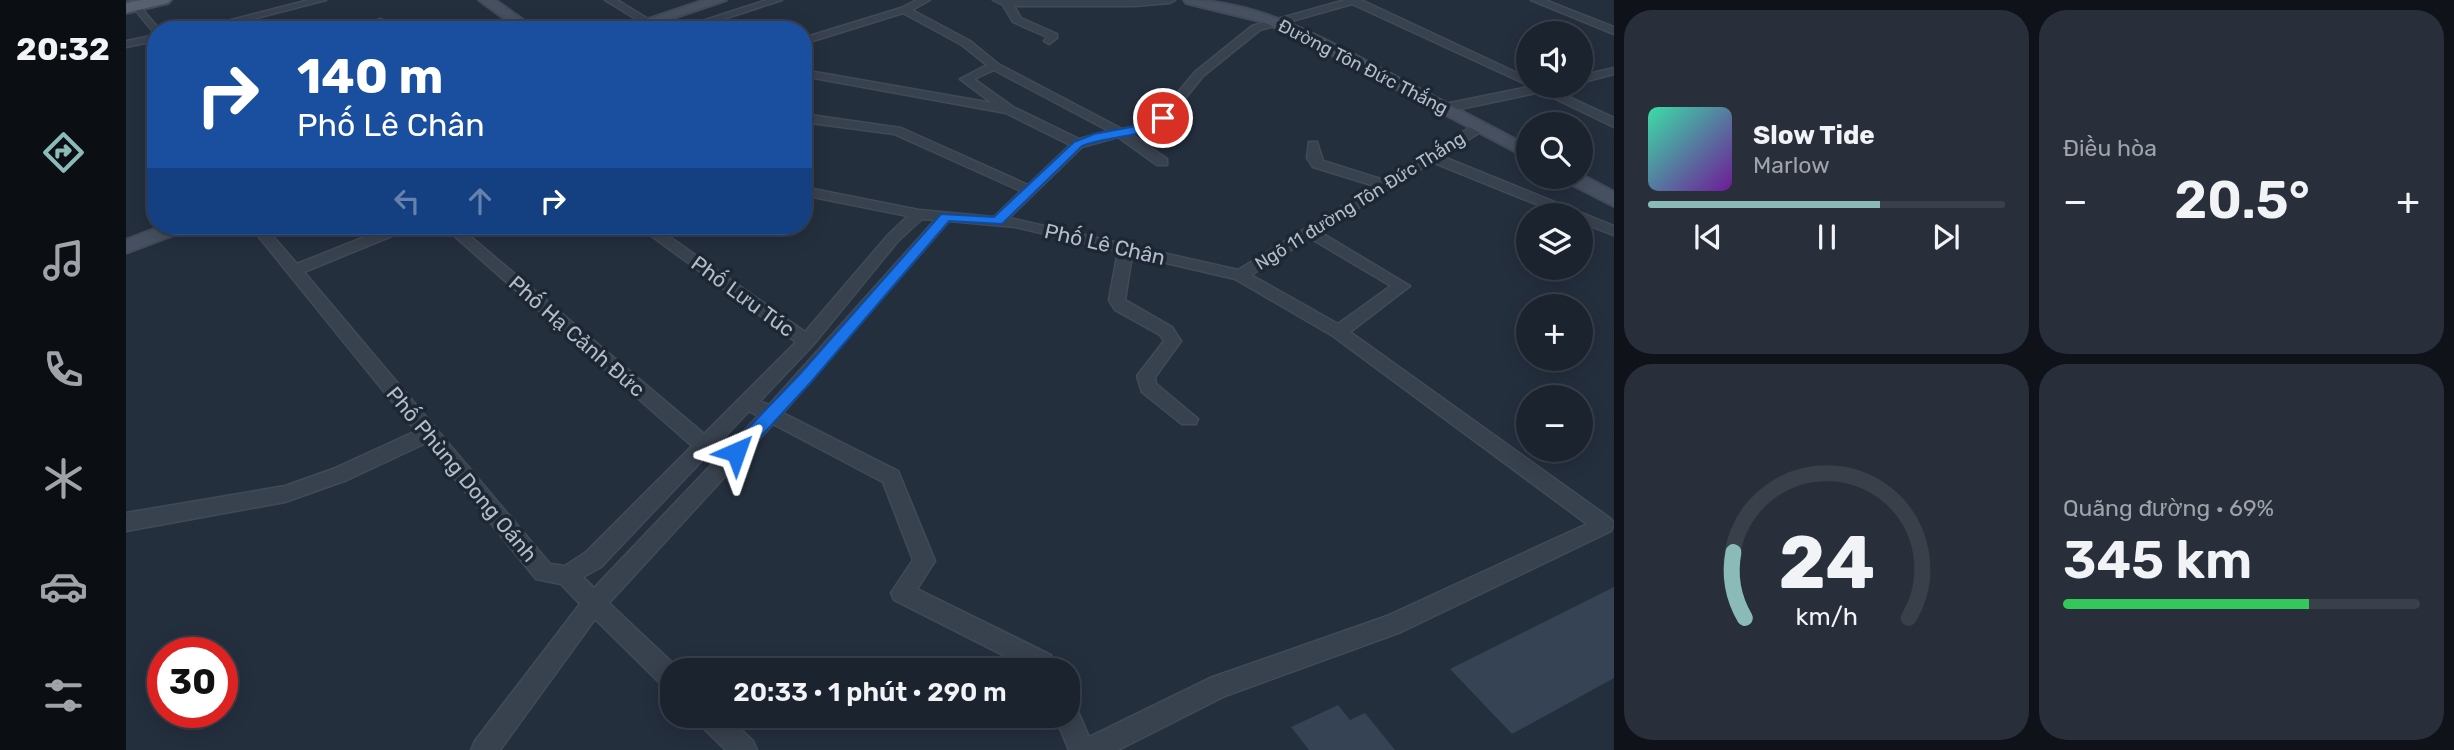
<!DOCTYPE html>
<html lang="vi">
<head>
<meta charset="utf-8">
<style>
	body { margin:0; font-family:Rubik,sans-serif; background:#282f3a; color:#f1f3f6; height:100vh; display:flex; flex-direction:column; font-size:26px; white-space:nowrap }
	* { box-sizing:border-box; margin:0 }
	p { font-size:23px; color:#a0a4aa }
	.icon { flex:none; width:38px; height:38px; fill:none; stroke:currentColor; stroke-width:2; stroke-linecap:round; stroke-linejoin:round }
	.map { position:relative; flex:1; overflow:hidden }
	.drawer { display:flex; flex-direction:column; gap:10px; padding:10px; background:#0f1319; width:840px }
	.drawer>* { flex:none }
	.guide { position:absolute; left:21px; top:21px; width:665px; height:214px; border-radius:28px; box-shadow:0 4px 18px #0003,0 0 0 2px #39404a; background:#1a4fa0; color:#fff; overflow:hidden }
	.tools { position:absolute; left:1390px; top:21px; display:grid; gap:14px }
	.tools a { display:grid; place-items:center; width:77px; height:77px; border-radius:50%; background:#1b232e; box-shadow:0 4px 18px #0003,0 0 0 2px #39404a; font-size:35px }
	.speed { position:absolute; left:21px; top:637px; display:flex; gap:14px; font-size:35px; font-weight:700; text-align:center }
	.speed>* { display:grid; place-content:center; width:91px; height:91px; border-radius:50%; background:#1b232e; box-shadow:0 4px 18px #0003,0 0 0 2px #39404a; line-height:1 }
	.speed .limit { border:10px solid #d22; background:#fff; color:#111 }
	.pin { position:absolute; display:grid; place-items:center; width:60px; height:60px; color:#fff; margin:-30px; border:4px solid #fff; border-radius:50%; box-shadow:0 2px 7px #0007 }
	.me { position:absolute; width:77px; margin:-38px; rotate:43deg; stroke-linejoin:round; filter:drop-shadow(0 0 5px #0008) }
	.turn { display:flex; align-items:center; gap:24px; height:147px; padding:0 35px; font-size:32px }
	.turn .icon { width:91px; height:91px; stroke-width:2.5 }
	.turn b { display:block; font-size:49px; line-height:60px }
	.lanes { display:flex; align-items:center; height:66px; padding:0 35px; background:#0003; justify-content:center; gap:35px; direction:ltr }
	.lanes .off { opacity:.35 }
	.big { font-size:52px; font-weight:600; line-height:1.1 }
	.drawer .card { flex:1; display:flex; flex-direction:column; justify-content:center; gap:10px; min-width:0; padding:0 24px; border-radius:28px; background:#282f3a }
	.drawer .dial { align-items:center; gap:0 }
	.dial svg { height:182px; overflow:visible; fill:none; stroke:#39404a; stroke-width:7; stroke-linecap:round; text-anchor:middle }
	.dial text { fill:#f1f3f6; stroke:none }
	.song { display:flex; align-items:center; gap:21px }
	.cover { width:84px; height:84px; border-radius:10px; background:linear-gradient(135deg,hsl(160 70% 55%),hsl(280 70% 35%)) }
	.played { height:7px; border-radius:4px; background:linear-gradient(90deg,#8bbbb9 65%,#39404a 65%) }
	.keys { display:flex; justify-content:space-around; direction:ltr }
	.heat { display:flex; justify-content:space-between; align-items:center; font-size:38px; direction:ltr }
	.charge { height:10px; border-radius:5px; background:linear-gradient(90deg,#34c759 69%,#39404a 0) }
	.drawer .tiles { flex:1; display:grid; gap:10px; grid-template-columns:repeat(2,1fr) }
	.trip { position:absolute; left:534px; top:658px; width:420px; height:70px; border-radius:28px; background:#1b232e; box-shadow:0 4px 18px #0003,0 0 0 2px #39404a; font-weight:600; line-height:70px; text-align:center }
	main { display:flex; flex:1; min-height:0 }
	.dock { display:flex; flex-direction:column; width:126px; justify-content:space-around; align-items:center; background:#0b0e12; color:#a0a4aa }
	.dock .icon { width:49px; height:49px }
	.dock .on { color:#8bbbb9 }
	.dock b { font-size:32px; color:#f1f3f6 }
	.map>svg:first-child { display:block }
	.building { fill:#364354 }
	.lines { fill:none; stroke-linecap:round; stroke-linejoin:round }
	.street-casing { stroke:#414a57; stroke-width:3 }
	.secondary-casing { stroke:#414a57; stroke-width:4 }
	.primary-casing { stroke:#414a57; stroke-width:4 }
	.street { fill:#38414e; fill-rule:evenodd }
	.secondary { fill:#465061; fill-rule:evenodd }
	.primary { fill:#56606e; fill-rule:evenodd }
	.route { fill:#1a73e8; stroke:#114b97; stroke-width:2 }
	.labels { text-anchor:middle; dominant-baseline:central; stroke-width:7; stroke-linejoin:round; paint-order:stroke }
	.far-street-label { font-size:18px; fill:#b4bcc9; stroke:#1d2633 }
	.street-label { font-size:21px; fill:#b4bcc9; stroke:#1d2633 }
</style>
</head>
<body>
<main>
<nav class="dock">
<b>20:32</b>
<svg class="icon on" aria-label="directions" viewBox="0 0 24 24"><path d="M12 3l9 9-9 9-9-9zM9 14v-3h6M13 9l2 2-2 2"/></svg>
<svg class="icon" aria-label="music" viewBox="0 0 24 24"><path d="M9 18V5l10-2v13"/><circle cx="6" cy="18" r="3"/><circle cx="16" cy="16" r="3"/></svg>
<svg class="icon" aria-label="phone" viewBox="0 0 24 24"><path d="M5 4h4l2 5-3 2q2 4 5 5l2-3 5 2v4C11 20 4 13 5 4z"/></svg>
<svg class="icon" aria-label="climate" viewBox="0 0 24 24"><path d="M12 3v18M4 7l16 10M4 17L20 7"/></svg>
<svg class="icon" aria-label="car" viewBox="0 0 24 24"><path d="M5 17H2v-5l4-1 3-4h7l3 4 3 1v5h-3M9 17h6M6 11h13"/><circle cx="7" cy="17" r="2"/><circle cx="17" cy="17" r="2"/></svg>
<svg class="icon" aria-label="filters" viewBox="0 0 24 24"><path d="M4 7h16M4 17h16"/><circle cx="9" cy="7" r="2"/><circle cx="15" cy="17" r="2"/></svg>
</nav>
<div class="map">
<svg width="1488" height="750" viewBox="0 0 1488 750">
	<rect width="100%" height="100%" fill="#242f3e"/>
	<path class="building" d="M1488 587V678L1386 734 1324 669Z
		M1212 705 1224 720 1239 713 1269 750H1183L1165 727Z"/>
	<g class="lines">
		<defs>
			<path id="street" d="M183 0H200L85 30H66Z
				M479 0H491L527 22 518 24Z
				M641 0H656L564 30H548Z
				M791 0H804L786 10 844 41 872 64 996 129 1020 124 1033 115 1069 72 1126 26 1219 0H1235L1402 78V85L1226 4 1134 30 1077 76 1041 121 1028 130 1005 134 1041 159V165H1031L992 137 956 147 883 218 1112 270 1249 186 1187 167 1181 158 1183 142H1191L1197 161 1258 180 1350 124H1358V130L1315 156 1488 226V235L1454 222V215H1437L1306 162 1194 232 1284 286 1224 332 1485 519 1488 524 1485 531 1275 632 1099 696 992 750H943L929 716H942V704L950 707 963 737 1084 678 1261 616 1461 524 1207 336 1109 279 1006 255 999 300 1046 327 1055 341 1029 377 1030 384 1072 419 1070 424H1056L1016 392 1011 376 1038 341 1034 335 989 310 983 300 992 251 889 227 823 221 657 413 772 471 809 561 791 589 925 655 932 670H907L768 600 765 593 787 560 757 482 647 424 483 603 554 670H546V691L538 687 469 619 374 750H345L349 741 454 604 435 584 410 579 300 443 221 480 159 502 0 531V513L159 486 207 469 290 431 124 226H138L171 264 266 226H285L283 229 178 272 424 564 439 566 459 553 566 446 317 226H332L578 434 670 342 512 226H528L679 332 762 235 782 216 677 195V187L793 210 868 217 895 191 768 134 677 122V114L775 128 902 185 944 145 880 113 677 76V70L866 103 834 79 861 65 836 45 777 13 677 44V38L775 8ZM868 70 983 131 953 139 887 107 848 79ZM796 219 809 220 643 405 634 401 687 345 772 241ZM1184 238 1265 286 1212 324 1125 275ZM623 411 632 416 468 588 457 577 475 567Z
				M867 0H1049L1044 3 1008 6H888L895 18 931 34V38L923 44 918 41 921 37 887 22 877 5Z
				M1405 0H1419L1488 27V34Z
				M11 3 34 30H30V41L0 47V41L30 35 6 6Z
				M255 19 260 22 259 24 240 30H223Z
				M1488 68V74L1454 83V76Z
				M1408 86H1435L1428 90 1488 118V127L1415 92 1319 112 1313 108 1319 104Z
				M571 716H601L627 741 631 750H600L574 725Z"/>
			<path id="secondary" d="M18 0 9 5 2 1 3 0Z
				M353 0H369L411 30H394Z
				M579 0H600L512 30H490Z
				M1058 0C1132 0 1196 38 1259 71 1306 96 1354 121 1402 146V158L1172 37 1134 21 1060 3Z
				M1454 174 1488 192V206L1439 181 1437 177H1454Z
				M36 226H64L61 230 0 253V240Z"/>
			<path id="primary" d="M16 0H45L42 3 0 13V3Z"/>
		</defs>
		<use href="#street" class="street-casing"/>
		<use href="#secondary" class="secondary-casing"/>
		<use href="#primary" class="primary-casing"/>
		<use href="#street" class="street"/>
		<use href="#secondary" class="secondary"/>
		<use href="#primary" class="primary"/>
	</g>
	<path class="route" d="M1033 116 1043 118C1021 139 983 135 956 146L876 224 823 221 685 382 616 457H604L601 452 604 447 674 374 815 214 868 217 948 142 968 134 1021 124Z"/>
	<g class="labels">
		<g class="far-street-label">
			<text transform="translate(1237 67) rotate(27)">Đường Tôn Đức Thắng</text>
			<text transform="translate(1234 201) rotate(-32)">Ngõ 11 đường Tôn Đức Thắng</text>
		</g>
		<g class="street-label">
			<text transform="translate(979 244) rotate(13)">Phố Lê Chân</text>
			<text transform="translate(617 296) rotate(36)">Phố Lưu Túc</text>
			<text transform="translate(451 336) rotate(41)">Phố Hạ Cảnh Đức</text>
			<text transform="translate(336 474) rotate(50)">Phố Phùng Dong Oánh</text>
		</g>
	</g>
</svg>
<div class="tools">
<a><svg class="icon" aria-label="sound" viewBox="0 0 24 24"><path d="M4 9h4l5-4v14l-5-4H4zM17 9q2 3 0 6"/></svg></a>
<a><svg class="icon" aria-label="search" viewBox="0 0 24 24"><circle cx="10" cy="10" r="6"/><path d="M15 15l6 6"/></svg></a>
<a><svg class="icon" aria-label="layers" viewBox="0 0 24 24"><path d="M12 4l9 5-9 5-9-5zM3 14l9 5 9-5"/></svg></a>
<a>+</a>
<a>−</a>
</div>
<div class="speed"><div class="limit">30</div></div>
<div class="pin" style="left:1037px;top:118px;background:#d93025"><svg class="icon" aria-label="arrive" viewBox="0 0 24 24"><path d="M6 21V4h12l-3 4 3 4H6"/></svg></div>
<svg class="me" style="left:610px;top:452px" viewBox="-20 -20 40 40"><path d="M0-17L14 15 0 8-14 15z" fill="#1a73e8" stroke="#fff" stroke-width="4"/></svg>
<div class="trip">20:33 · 1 phút · 290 m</div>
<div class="guide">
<div class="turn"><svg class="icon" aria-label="right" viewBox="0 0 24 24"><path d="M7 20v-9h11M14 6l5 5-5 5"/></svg><div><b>140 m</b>Phố Lê Chân</div></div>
<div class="lanes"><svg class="icon off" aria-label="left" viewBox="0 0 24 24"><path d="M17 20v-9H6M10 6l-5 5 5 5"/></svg><svg class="icon off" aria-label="ahead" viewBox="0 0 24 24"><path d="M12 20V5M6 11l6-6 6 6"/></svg><svg class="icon" aria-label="right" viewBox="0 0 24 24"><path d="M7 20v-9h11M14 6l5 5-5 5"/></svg></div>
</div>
</div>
<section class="drawer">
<div class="tiles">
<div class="card">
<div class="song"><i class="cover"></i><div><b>Slow Tide</b><p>Marlow</p></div></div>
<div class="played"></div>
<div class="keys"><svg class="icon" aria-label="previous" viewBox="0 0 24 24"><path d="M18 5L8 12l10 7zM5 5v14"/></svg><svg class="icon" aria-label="pause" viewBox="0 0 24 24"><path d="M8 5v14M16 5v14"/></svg><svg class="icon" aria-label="next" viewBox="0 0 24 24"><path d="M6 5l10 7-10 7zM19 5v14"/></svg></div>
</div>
<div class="card"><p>Điều hòa</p>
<div class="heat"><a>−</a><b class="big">20.5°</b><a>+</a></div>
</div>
<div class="card dial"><svg viewBox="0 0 100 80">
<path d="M14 69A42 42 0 1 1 86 69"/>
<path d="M14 69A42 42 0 0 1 9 40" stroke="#8bbbb9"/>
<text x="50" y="56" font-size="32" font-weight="700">24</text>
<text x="50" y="72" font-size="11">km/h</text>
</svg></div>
<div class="card"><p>Quãng đường · 69%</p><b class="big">345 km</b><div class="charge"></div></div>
</div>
</section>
</main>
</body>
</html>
